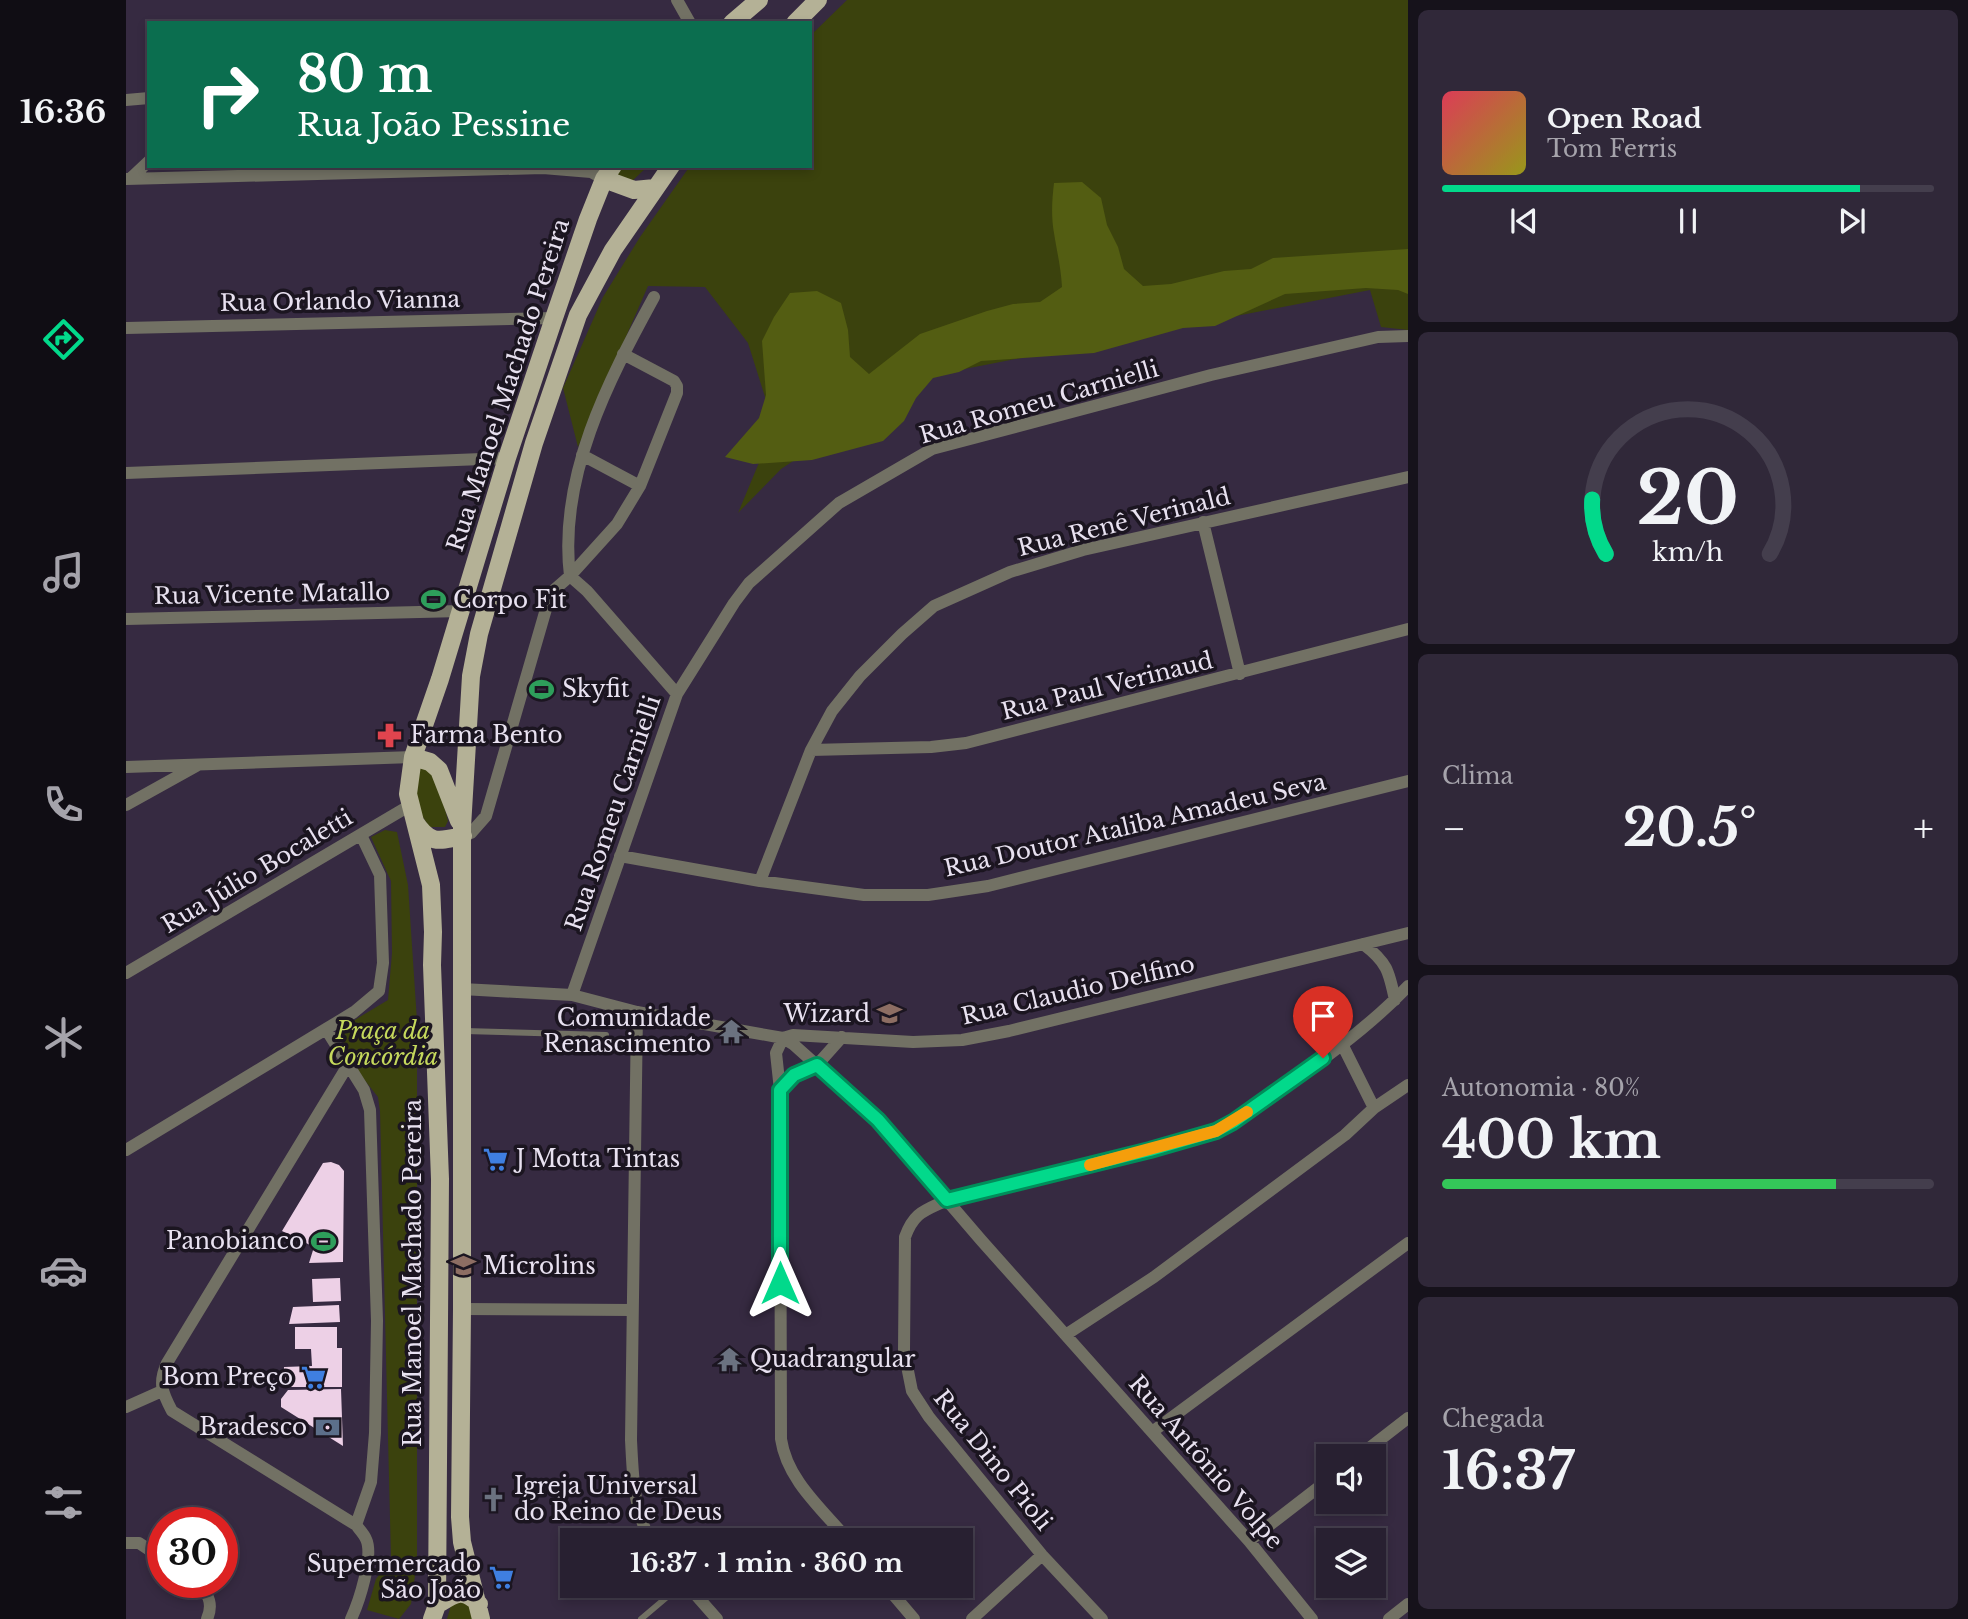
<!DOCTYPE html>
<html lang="pt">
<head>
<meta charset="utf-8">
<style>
	body { margin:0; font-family:"Libre Baskerville",serif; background:#302839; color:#f1f3f6; height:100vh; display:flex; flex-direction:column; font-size:26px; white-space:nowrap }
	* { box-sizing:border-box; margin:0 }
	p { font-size:23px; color:#a5a3ab }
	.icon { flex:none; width:38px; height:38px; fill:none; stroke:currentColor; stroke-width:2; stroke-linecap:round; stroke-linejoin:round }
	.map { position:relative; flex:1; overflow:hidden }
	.sheet { display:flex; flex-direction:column; gap:10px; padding:10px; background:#16121b; width:560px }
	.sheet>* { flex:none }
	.guide { position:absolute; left:21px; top:21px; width:665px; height:147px; border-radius:0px; box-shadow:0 4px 10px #0003,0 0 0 2px #443e4d; background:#0b6e4f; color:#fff; overflow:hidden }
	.buttons { position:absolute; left:1190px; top:1444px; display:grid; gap:14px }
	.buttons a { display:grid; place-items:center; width:70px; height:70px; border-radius:0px; background:#282031; box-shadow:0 4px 10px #0003,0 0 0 2px #443e4d; font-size:35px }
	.speed { position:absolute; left:21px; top:1507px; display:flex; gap:14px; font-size:35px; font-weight:700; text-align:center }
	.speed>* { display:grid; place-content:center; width:91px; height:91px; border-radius:50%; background:#282031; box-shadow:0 4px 10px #0003,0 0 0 2px #443e4d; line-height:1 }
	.speed .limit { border:10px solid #d22; background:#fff; color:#111 }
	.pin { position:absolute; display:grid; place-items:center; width:60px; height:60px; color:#fff; margin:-72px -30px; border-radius:50% 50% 50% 0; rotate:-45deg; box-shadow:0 0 7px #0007 }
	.pin .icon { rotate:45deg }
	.me { position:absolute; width:77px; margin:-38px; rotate:0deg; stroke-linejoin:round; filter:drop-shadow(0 0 5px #0008) }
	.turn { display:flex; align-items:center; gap:24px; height:147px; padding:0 35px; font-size:32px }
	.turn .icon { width:91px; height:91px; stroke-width:2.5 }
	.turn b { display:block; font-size:49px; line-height:60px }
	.big { font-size:52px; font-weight:700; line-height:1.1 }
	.sheet .card { flex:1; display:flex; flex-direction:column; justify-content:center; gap:10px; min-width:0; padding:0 24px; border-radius:10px; background:#302839 }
	.sheet .dial { align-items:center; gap:0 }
	.dial svg { height:182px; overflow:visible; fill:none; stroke:#443e4d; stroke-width:7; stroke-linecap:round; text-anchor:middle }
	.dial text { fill:#f1f3f6; stroke:none }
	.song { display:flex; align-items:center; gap:21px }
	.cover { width:84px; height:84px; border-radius:10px; background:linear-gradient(135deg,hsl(350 70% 55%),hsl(60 70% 35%)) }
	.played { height:7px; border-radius:4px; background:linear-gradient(90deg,#02d98b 85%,#443e4d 85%) }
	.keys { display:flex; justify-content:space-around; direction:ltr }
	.heat { display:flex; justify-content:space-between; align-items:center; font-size:38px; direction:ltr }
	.charge { height:10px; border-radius:5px; background:linear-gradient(90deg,#34c759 80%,#443e4d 0) }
	.trip { position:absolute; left:434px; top:1528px; width:413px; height:70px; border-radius:0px; background:#282031; box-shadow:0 4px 10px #0003,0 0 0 2px #443e4d; font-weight:700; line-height:70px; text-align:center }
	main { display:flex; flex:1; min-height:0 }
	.menu { display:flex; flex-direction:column; width:126px; justify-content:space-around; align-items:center; background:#100d14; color:#a5a3ab }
	.menu .icon { width:49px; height:49px }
	.menu .on { color:#02d98b }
	.menu b { font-size:32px; color:#f1f3f6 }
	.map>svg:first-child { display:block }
	.green { fill:#3b420d }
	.forest { fill:#535d12 }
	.building { fill:#edd0e6 }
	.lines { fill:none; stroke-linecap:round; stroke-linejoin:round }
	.lane { stroke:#727164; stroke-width:6 }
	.street { stroke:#727164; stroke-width:12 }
	.primary { stroke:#b4b196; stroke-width:18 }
	.route-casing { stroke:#018d5a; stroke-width:18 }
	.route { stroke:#02d98b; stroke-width:12 }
	.slow { stroke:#f59e0b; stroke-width:12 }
	.labels { text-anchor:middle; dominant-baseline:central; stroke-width:7; stroke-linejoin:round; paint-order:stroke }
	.street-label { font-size:23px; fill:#e8e1f0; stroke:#1b1520 }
	.poi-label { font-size:23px; fill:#e8e1f0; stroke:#1b1520; text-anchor:start }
	.park-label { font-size:23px; font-style:italic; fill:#c5d85c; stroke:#1b1520 }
</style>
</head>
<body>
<main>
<nav class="menu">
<b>16:36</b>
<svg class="icon on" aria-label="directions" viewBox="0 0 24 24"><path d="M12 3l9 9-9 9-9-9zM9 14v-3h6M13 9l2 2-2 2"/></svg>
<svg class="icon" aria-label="music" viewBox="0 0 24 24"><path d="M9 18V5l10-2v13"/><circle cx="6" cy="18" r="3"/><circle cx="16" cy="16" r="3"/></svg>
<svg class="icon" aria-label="phone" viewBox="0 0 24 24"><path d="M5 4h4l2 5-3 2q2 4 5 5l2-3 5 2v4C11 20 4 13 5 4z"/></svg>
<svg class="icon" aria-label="climate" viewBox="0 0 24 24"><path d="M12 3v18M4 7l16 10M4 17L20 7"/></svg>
<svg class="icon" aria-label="car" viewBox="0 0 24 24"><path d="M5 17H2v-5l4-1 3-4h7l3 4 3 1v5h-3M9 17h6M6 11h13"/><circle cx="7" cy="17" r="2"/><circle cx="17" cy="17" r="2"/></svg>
<svg class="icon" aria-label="filters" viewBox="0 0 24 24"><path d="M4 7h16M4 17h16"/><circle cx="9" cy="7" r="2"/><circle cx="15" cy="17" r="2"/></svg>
</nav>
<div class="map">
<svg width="1282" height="1619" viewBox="0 0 1282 1619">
	<rect width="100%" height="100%" fill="#362a41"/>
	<path class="green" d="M721 0H1282V330L1255 327 1244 290 813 374 724 424 655 469 612 513 637 453 640 400 622 343 579 287 522 286 452 447 437 388 477 297 514 237 564 166H684V36Z
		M496 166H522L504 183 491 175Z
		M301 767 311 777 322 821 319 827H304C289 810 287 789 290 768Z
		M259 830 271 832 282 885 291 1021V1561L285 1604 273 1619 241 1610 250 1579 265 1559 254 1111 252 1097 233 1073 213 1034 222 1024 262 1000 266 953 265 881 245 837Z
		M334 1599 345 1604 349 1619H321L325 1605Z"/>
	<path class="forest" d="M956 182 975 198 981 225 992 247 998 269 1017 286 1045 284 1098 271 1125 269 1147 258 1282 249V294L1272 290 1240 288 1159 294 1089 326 1057 328 968 353 855 361 833 372 807 378 790 398 778 421 757 441 686 460 627 464 599 457 633 418 640 395 636 341 648 317 664 293 691 291 715 303 722 330 724 357 743 374 794 334 861 311 887 304 914 302 936 287C935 268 931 252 928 233 925 216 926 200 928 183Z"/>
	<path class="building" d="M205 1162 213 1165 218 1171 217 1262 183 1263 188 1247 156 1231 197 1163Z
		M214 1278 215 1301 187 1302 186 1279Z
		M213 1305 214 1322 163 1324 167 1307Z
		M169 1327H211V1348H216V1387H157L158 1367 186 1366 185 1349H169Z
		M215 1389 217 1446 155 1407V1399L162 1390Z"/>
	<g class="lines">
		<path class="lane" d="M339 1031 480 1035
			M515 1619 554 1586"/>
		<path class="street" d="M551 0 564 23
			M0 100 23 98
			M0 179 417 168 465 172 478 179
			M4 179 23 161
			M0 328 428 318
			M497 354 548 381 551 386V393L514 486 491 524 444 576C432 477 482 381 528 297
			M456 455 514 486
			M0 473 381 458
			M1077 522 1114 674
			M0 619 335 611
			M685 750 805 747 840 743 1282 629
			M0 767 287 757
			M0 805 72 765
			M337 836 345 833 360 816 420 609 428 590 444 576 461 591 551 694
			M494 856 634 881 738 895H802L862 886 1282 781
			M634 881 685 750 706 711 734 676 776 634 808 606 884 572 957 550 1282 477
			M1237 944C1261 962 1263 971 1269 1000
			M0 973 283 806
			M336 989 446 995 511 1012 657 1038 667 1035 787 1042 836 1040 883 1031 1282 933
			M446 995 551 694 608 603 623 583 713 503 806 449 1085 375 1252 337 1282 336
			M511 1012 505 1440C507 1477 507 1506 524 1540
			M200 1029 238 1090 244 1110 251 1321 249 1433 245 1482 230 1525
			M657 1038 667 1044 752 1120 855 1240 1123 1541 1186 1619
			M657 1038 650 1053 654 1090 655 1439C661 1480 696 1509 722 1540
			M1216 1044 1248 1108
			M222 1065 41 1363C32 1383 36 1392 46 1411L230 1525C233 1529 238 1534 240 1539 248 1556 233 1602 225 1619
			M654 1090 668 1075 691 1065 716 1037
			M0 1150 200 1029 228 1012 253 991 257 963 254 875 235 835
			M336 1309 506 1310
			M941 1334 1028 1277 1219 1135 1248 1108 1282 1085
			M0 1407 36 1391
			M1026 1432 1282 1243
			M1233 1456 1282 1418
			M1123 1541 1202 1480
			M0 1543H13L37 1559
			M69 1582C82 1592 88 1603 81 1619
			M562 1586 591 1619
			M760 1586 788 1619
			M846 1619 916 1555
			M976 1619 916 1555 803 1417 786 1391 778 1351 779 1237C788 1212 798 1211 821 1200L1067 1138 1090 1131 1107 1122C1167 1080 1232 1039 1282 986
			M1263 1619 1282 1604"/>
		<path class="primary" d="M606 23 633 0
			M669 23 692 0
			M478 179 508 190 529 188
			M287 757 304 762 313 770 333 821
			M289 822C304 845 313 841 337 836
			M311 1605C329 1594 336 1587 353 1604
			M306 1619 311 1605 314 1179 306 965 307 932 305 885 282 794 287 757 314 679 381 458 428 318 462 219 478 179 487 166
			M355 1619 336 1542 334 1517 336 1309V827L345 676 353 634 408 443 452 315 487 250 545 166"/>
	</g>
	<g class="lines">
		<defs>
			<path id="route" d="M654 1283V1090L668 1075 691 1065 752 1120 821 1200 1024 1150 1090 1131 1107 1122 1197 1058"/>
		</defs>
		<use href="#route" class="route-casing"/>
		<use href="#route" class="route"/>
		<path class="slow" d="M964 1165 1090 1131 1121 1112"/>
	</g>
	<defs>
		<symbol id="stadium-bare" viewBox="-9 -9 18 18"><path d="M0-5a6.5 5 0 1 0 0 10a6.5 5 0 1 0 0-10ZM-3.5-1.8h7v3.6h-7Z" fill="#2e9e5b" stroke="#1b1520" stroke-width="2.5" paint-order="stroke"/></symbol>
		<symbol id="pharmacy-bare" viewBox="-9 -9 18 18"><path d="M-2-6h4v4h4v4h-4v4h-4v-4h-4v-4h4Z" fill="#e0444e" stroke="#1b1520" stroke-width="2.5" paint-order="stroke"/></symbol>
		<symbol id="school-bare" viewBox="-9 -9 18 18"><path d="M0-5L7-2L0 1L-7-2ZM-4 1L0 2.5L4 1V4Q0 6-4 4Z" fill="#8d6e63" stroke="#1b1520" stroke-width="2.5" paint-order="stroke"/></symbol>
		<symbol id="temple-bare" viewBox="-9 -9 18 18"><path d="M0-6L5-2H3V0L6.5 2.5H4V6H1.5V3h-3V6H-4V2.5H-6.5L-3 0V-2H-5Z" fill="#6b7280" stroke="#1b1520" stroke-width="2.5" paint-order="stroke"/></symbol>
		<symbol id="supermarket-bare" viewBox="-9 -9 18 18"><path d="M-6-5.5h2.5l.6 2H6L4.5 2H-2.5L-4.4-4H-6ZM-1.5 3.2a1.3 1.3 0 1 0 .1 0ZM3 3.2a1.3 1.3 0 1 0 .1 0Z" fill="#3f7fe0" stroke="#1b1520" stroke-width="2.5" paint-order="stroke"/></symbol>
		<symbol id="university-bare" viewBox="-9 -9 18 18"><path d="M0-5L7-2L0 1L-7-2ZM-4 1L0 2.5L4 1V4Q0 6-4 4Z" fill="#8d6e63" stroke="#1b1520" stroke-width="2.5" paint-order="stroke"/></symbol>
		<symbol id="bank-bare" viewBox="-9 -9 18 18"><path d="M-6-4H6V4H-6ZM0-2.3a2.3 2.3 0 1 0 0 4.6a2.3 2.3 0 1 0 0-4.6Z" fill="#5c6f8a" stroke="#1b1520" stroke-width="2.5" paint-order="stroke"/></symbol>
		<symbol id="church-bare" viewBox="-9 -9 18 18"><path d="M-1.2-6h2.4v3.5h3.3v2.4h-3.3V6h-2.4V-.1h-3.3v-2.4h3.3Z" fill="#6b7280" stroke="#1b1520" stroke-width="2.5" paint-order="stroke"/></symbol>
	</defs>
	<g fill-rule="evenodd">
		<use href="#stadium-bare" x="290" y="582" width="35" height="35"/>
		<use href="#stadium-bare" x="398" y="672" width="35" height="35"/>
		<use href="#pharmacy-bare" x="246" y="718" width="35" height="35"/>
		<use href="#school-bare" x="746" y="996" width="35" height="35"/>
		<use href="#temple-bare" x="588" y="1014" width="35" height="35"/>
		<use href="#supermarket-bare" x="352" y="1142" width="35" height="35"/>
		<use href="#stadium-bare" x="180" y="1224" width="35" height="35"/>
		<use href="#university-bare" x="320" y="1248" width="35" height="35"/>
		<use href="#temple-bare" x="586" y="1342" width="35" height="35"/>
		<use href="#supermarket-bare" x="170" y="1360" width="35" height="35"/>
		<use href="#bank-bare" x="184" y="1410" width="35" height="35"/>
		<use href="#church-bare" x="350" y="1482" width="35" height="35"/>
		<use href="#supermarket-bare" x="358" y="1560" width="35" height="35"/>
	</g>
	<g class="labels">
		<g class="street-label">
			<text transform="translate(214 301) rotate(-1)">Rua Orlando Vianna</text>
			<text transform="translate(382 385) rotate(-72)">Rua Manoel Machado Pereira</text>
			<text transform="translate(913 402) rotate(-16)">Rua Romeu Carnielli</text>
			<text transform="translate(998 522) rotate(-14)">Rua Renê Verinald</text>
			<text transform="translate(146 594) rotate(-1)">Rua Vicente Matallo</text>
			<text transform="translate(981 686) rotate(-14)">Rua Paul Verinaud</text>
			<text transform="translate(487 813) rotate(-71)">Rua Romeu Carnielli</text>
			<text transform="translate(1009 825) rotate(-13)">Rua Doutor Ataliba Amadeu Seva</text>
			<text transform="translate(131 871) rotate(-31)">Rua Júlio Bocaletti</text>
			<text transform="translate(952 990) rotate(-13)">Rua Claudio Delfino</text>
			<text transform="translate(287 1273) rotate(-90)">Rua Manoel Machado Pereira</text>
			<text transform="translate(867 1460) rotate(51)">Rua Dino Pioli</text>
			<text transform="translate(1080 1462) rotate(49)">Rua Antônio Volpe</text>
		</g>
		<g class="poi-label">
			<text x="327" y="600">Corpo Fit</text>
			<text x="436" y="689">Skyfit</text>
			<text x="284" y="735">Farma Bento</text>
			<text x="744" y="1014" text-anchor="end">Wizard</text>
			<text x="585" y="1018" text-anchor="end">Comunidade<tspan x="585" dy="26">Renascimento</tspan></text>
			<text x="390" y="1159">J Motta Tintas</text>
			<text x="178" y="1241" text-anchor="end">Panobianco</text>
			<text x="357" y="1266">Microlins</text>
			<text x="624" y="1359">Quadrangular</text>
			<text x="167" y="1377" text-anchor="end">Bom Preço</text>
			<text x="181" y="1427" text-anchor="end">Bradesco</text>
			<text x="388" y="1486">Igreja Universal<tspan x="388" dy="26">do Reino de Deus</tspan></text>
			<text x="355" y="1564" text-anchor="end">Supermercado<tspan x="355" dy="26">São João</tspan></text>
		</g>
		<g class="park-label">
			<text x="257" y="1031">Praça da<tspan x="257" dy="26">Concórdia</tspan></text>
		</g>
	</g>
</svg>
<div class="buttons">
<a><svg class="icon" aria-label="sound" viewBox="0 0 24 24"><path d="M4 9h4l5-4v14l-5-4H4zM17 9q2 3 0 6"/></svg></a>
<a><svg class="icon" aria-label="layers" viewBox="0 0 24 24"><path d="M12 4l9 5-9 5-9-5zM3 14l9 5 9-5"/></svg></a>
</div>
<div class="speed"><div class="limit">30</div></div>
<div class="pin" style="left:1197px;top:1058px;background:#d93025"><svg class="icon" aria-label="arrive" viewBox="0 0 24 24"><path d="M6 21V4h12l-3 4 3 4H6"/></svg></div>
<svg class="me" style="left:654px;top:1283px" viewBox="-20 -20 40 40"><path d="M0-17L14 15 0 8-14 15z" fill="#02d98b" stroke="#fff" stroke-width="4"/></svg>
<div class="trip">16:37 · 1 min · 360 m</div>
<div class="guide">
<div class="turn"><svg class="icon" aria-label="right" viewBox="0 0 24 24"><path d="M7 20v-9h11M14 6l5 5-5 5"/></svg><div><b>80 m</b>Rua João Pessine</div></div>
</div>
</div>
<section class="sheet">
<div class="card">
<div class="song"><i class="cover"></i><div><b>Open Road</b><p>Tom Ferris</p></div></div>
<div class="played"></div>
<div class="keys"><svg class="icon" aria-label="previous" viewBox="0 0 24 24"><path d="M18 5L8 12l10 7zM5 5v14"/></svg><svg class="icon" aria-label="pause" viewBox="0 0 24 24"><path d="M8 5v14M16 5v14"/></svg><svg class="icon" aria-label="next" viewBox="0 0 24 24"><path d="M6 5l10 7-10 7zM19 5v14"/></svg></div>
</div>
<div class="card dial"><svg viewBox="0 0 100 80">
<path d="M14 69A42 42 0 1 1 86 69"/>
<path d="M14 69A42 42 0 0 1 8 45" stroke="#02d98b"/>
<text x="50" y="56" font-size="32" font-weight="700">20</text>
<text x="50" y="72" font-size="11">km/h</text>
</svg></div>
<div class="card"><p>Clima</p>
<div class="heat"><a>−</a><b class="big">20.5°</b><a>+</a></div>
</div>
<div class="card"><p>Autonomia · 80%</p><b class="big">400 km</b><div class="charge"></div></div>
<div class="card"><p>Chegada</p><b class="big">16:37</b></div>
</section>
</main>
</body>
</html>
